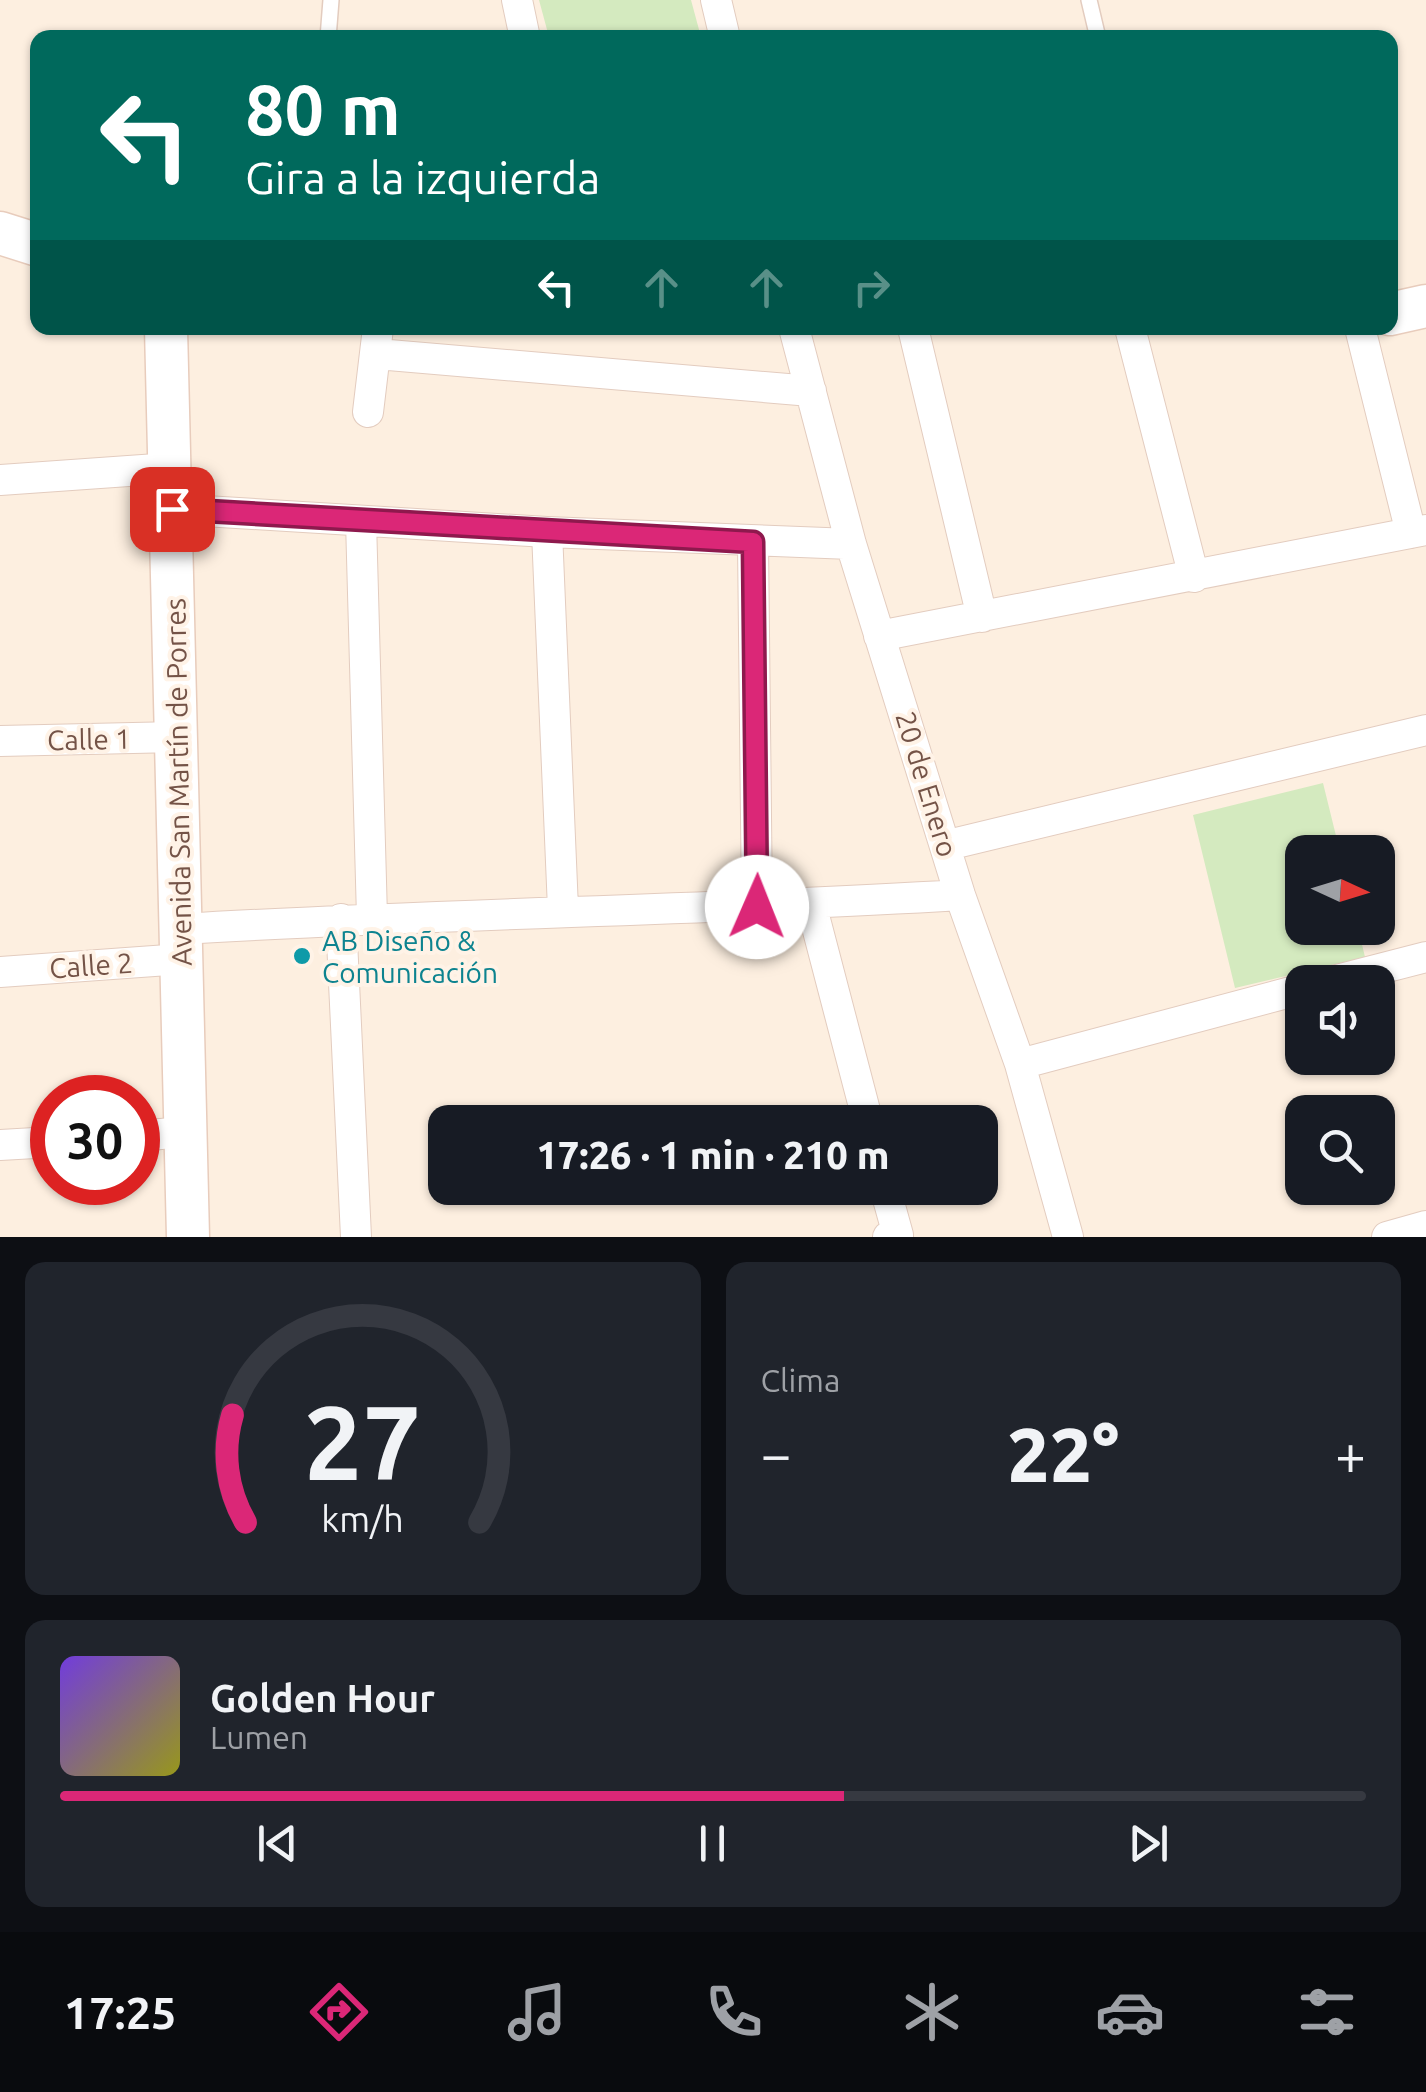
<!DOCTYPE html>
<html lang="es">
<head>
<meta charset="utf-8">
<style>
	body { margin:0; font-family:Ubuntu,sans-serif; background:#20242c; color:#f1f3f6; height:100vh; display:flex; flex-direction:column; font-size:38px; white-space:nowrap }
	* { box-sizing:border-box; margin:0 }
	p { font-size:32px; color:#9ea1a6 }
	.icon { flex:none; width:55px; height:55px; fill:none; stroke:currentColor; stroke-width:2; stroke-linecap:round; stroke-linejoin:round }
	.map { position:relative; height:1237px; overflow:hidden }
	.sheet { display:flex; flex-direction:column; gap:25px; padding:25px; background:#0d0f14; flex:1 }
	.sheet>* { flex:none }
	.top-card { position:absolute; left:30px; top:30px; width:1368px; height:305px; border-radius:20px; box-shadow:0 2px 8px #0004; background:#00695c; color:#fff; overflow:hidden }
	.needle { width:65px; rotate:94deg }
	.buttons { position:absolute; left:1285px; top:835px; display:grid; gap:20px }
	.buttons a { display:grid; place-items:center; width:110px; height:110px; border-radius:20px; background:#171b24; box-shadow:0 2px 8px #0004; font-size:50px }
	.speed { position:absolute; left:30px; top:1075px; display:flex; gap:20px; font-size:50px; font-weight:700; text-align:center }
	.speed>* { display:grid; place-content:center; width:130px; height:130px; border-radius:50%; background:#171b24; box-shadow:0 2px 8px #0004; line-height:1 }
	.speed .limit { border:15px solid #d22; background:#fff; color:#111 }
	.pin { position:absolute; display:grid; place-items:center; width:85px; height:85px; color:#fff; margin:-42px; border-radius:20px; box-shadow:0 5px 15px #0006 }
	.me { position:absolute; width:110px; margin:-55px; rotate:1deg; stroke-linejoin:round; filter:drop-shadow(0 0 8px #0008) }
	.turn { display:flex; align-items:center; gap:35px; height:210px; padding:0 50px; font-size:45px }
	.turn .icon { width:130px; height:130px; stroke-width:2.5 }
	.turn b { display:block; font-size:70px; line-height:85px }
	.lanes { display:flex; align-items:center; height:95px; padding:0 50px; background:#0003; justify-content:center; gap:50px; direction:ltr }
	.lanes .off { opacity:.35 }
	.big { font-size:75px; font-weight:800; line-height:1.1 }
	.sheet .card { flex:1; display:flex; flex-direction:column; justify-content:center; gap:15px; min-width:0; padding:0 35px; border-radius:20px; background:#20242c }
	.sheet .dial { align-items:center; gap:0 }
	.dial svg { height:260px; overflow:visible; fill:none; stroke:#363941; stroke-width:7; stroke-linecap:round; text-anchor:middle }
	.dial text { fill:#f1f3f6; stroke:none }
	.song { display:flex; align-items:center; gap:30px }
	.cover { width:120px; height:120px; border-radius:15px; background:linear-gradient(135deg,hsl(260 70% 55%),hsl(60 70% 35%)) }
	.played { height:10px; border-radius:5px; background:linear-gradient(90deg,#db2777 60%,#363941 60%) }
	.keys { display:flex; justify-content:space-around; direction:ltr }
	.heat { display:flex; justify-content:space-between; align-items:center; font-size:55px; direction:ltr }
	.sheet .tiles { flex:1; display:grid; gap:25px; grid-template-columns:1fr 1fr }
	.card:last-child { grid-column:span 2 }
	.trip { position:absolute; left:428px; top:1105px; width:570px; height:100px; border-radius:20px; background:#171b24; box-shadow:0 2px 8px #0004; font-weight:800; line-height:100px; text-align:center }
	.tab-bar { display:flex; height:160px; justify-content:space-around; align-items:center; background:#090b0e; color:#9ea1a6 }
	.tab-bar .icon { width:70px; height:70px }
	.tab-bar .active { color:#db2777 }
	.tab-bar b { font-size:45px; color:#f1f3f6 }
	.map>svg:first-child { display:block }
	.green { fill:#d4eabf }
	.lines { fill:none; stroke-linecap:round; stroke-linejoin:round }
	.lane-casing { stroke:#e3ccbf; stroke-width:18 }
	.street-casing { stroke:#e3ccbf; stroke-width:32 }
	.secondary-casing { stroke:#e8ccbc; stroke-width:45 }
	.lane { stroke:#fff; stroke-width:15 }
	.street { stroke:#fff; stroke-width:30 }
	.secondary { stroke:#fff; stroke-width:42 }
	.route-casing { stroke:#8e194d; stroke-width:25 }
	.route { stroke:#db2777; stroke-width:18 }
	.culture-dot { fill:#0f9aa8; stroke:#fff3e7; stroke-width:4 }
	.labels { text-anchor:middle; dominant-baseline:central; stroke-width:8; stroke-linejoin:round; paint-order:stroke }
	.street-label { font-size:28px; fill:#745347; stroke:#fff3e7 }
	.culture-label { font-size:28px; fill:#0d838f; stroke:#fff3e7; text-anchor:start }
</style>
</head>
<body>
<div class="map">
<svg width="1426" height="1237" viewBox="0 0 1426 1237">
	<rect width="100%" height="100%" fill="#fdefe0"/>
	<path class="green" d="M539 0H691L701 37H549Z
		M1323 783 1340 852H1302V928H1358L1365 957 1235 988 1193 815Z"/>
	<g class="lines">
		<defs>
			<path id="lane" d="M1089 0 1098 38
				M328 38 331 0"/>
			<path id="street" d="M517 0 525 38
				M716 0 725 38
				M794 328 851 544 960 895 1020 1064 1068 1237
				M913 328 982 617
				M1130 328 1194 577
				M1360 328 1411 533
				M377 354 811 391
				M368 412 378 328
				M0 480 171 468
				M172 509 547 532 851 544
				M361 521 372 917
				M547 532 563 909
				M753 542 757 907
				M879 636 1426 530
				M0 741 177 737
				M948 845 1426 730
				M811 904 868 1122
				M341 919 356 1237
				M182 929C441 913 701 911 960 895
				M0 972 182 959
				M1329 982 1426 957
				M1020 1064 1302 989
				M138 1136 184 1132
				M0 1145 52 1142
				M885 1188 898 1235 888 1237
				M1387 1237 1426 1226"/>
			<path id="secondary" d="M0 233 38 245
				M1390 314 1426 306
				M166 328 188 1237"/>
		</defs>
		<use href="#lane" class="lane-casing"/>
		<use href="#street" class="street-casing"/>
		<use href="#secondary" class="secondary-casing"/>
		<use href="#lane" class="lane"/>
		<use href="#street" class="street"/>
		<use href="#secondary" class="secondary"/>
	</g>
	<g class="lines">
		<defs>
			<path id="route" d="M172 509 753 542 757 907"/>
		</defs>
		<use href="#route" class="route-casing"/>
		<use href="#route" class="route"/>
	</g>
	<circle class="culture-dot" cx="302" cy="956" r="10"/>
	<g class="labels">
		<g class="street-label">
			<text transform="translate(89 739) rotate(-1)">Calle 1</text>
			<text transform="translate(178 782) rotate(-91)">Avenida San Martín de Porres</text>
			<text transform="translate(927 784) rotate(73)">20 de Enero</text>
			<text transform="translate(91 965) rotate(-4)">Calle 2</text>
		</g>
		<g class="culture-label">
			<text x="322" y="940">AB Diseño &amp;<tspan x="322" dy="32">Comunicación</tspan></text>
		</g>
	</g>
</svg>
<div class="buttons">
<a><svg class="needle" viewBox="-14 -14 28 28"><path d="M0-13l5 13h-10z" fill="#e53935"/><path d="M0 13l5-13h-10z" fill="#9ea1a6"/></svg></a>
<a><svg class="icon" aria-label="sound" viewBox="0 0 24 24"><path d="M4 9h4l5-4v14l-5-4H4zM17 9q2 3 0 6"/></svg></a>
<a><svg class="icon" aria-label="search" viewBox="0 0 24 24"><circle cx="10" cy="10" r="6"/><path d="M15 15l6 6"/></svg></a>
</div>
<div class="speed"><div class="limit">30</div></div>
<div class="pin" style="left:172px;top:509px;background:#d93025"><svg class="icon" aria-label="arrive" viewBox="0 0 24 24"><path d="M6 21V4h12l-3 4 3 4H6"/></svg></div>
<svg class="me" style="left:757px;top:907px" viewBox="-20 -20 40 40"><circle r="19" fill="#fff"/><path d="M0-13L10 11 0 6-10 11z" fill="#db2777"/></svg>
<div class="trip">17:26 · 1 min · 210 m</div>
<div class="top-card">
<div class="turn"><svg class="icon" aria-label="left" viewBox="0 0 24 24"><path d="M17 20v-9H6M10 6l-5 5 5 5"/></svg><div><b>80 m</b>Gira a la izquierda</div></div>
<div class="lanes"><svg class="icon" aria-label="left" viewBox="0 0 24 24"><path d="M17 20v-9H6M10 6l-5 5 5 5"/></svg><svg class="icon off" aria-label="ahead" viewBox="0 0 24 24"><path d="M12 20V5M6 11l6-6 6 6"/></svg><svg class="icon off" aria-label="ahead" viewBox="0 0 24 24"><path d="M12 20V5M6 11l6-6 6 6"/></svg><svg class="icon off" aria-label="right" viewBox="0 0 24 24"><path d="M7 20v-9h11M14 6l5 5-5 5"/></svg></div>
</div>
</div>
<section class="sheet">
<div class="tiles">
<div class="card dial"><svg viewBox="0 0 100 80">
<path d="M14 69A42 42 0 1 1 86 69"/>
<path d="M14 69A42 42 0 0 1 10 36" stroke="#db2777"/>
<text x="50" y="56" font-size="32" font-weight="700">27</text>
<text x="50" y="72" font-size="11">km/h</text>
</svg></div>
<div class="card"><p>Clima</p>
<div class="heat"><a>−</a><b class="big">22°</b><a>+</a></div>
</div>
<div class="card">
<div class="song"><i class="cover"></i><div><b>Golden Hour</b><p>Lumen</p></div></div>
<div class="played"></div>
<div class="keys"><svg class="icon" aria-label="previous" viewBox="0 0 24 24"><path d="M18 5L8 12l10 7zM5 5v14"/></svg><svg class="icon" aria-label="pause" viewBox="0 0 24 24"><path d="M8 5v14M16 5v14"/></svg><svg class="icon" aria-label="next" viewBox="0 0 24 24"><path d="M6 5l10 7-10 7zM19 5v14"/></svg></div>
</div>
</div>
</section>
<nav class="tab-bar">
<b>17:25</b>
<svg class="icon active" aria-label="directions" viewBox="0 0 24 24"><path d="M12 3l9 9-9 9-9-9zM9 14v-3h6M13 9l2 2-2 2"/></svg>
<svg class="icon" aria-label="music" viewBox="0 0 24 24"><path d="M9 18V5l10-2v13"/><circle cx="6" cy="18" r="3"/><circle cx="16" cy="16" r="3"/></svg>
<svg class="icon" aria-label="phone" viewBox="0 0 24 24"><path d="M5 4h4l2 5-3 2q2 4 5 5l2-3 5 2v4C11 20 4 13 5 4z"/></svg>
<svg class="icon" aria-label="climate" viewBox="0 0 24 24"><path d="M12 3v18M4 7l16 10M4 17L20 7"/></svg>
<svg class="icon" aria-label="car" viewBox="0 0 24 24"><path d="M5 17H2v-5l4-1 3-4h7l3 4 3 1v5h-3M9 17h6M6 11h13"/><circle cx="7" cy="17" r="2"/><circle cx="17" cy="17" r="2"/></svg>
<svg class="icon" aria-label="filters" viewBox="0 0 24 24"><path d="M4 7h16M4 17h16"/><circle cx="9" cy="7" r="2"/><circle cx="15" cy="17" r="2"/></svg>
</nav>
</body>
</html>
